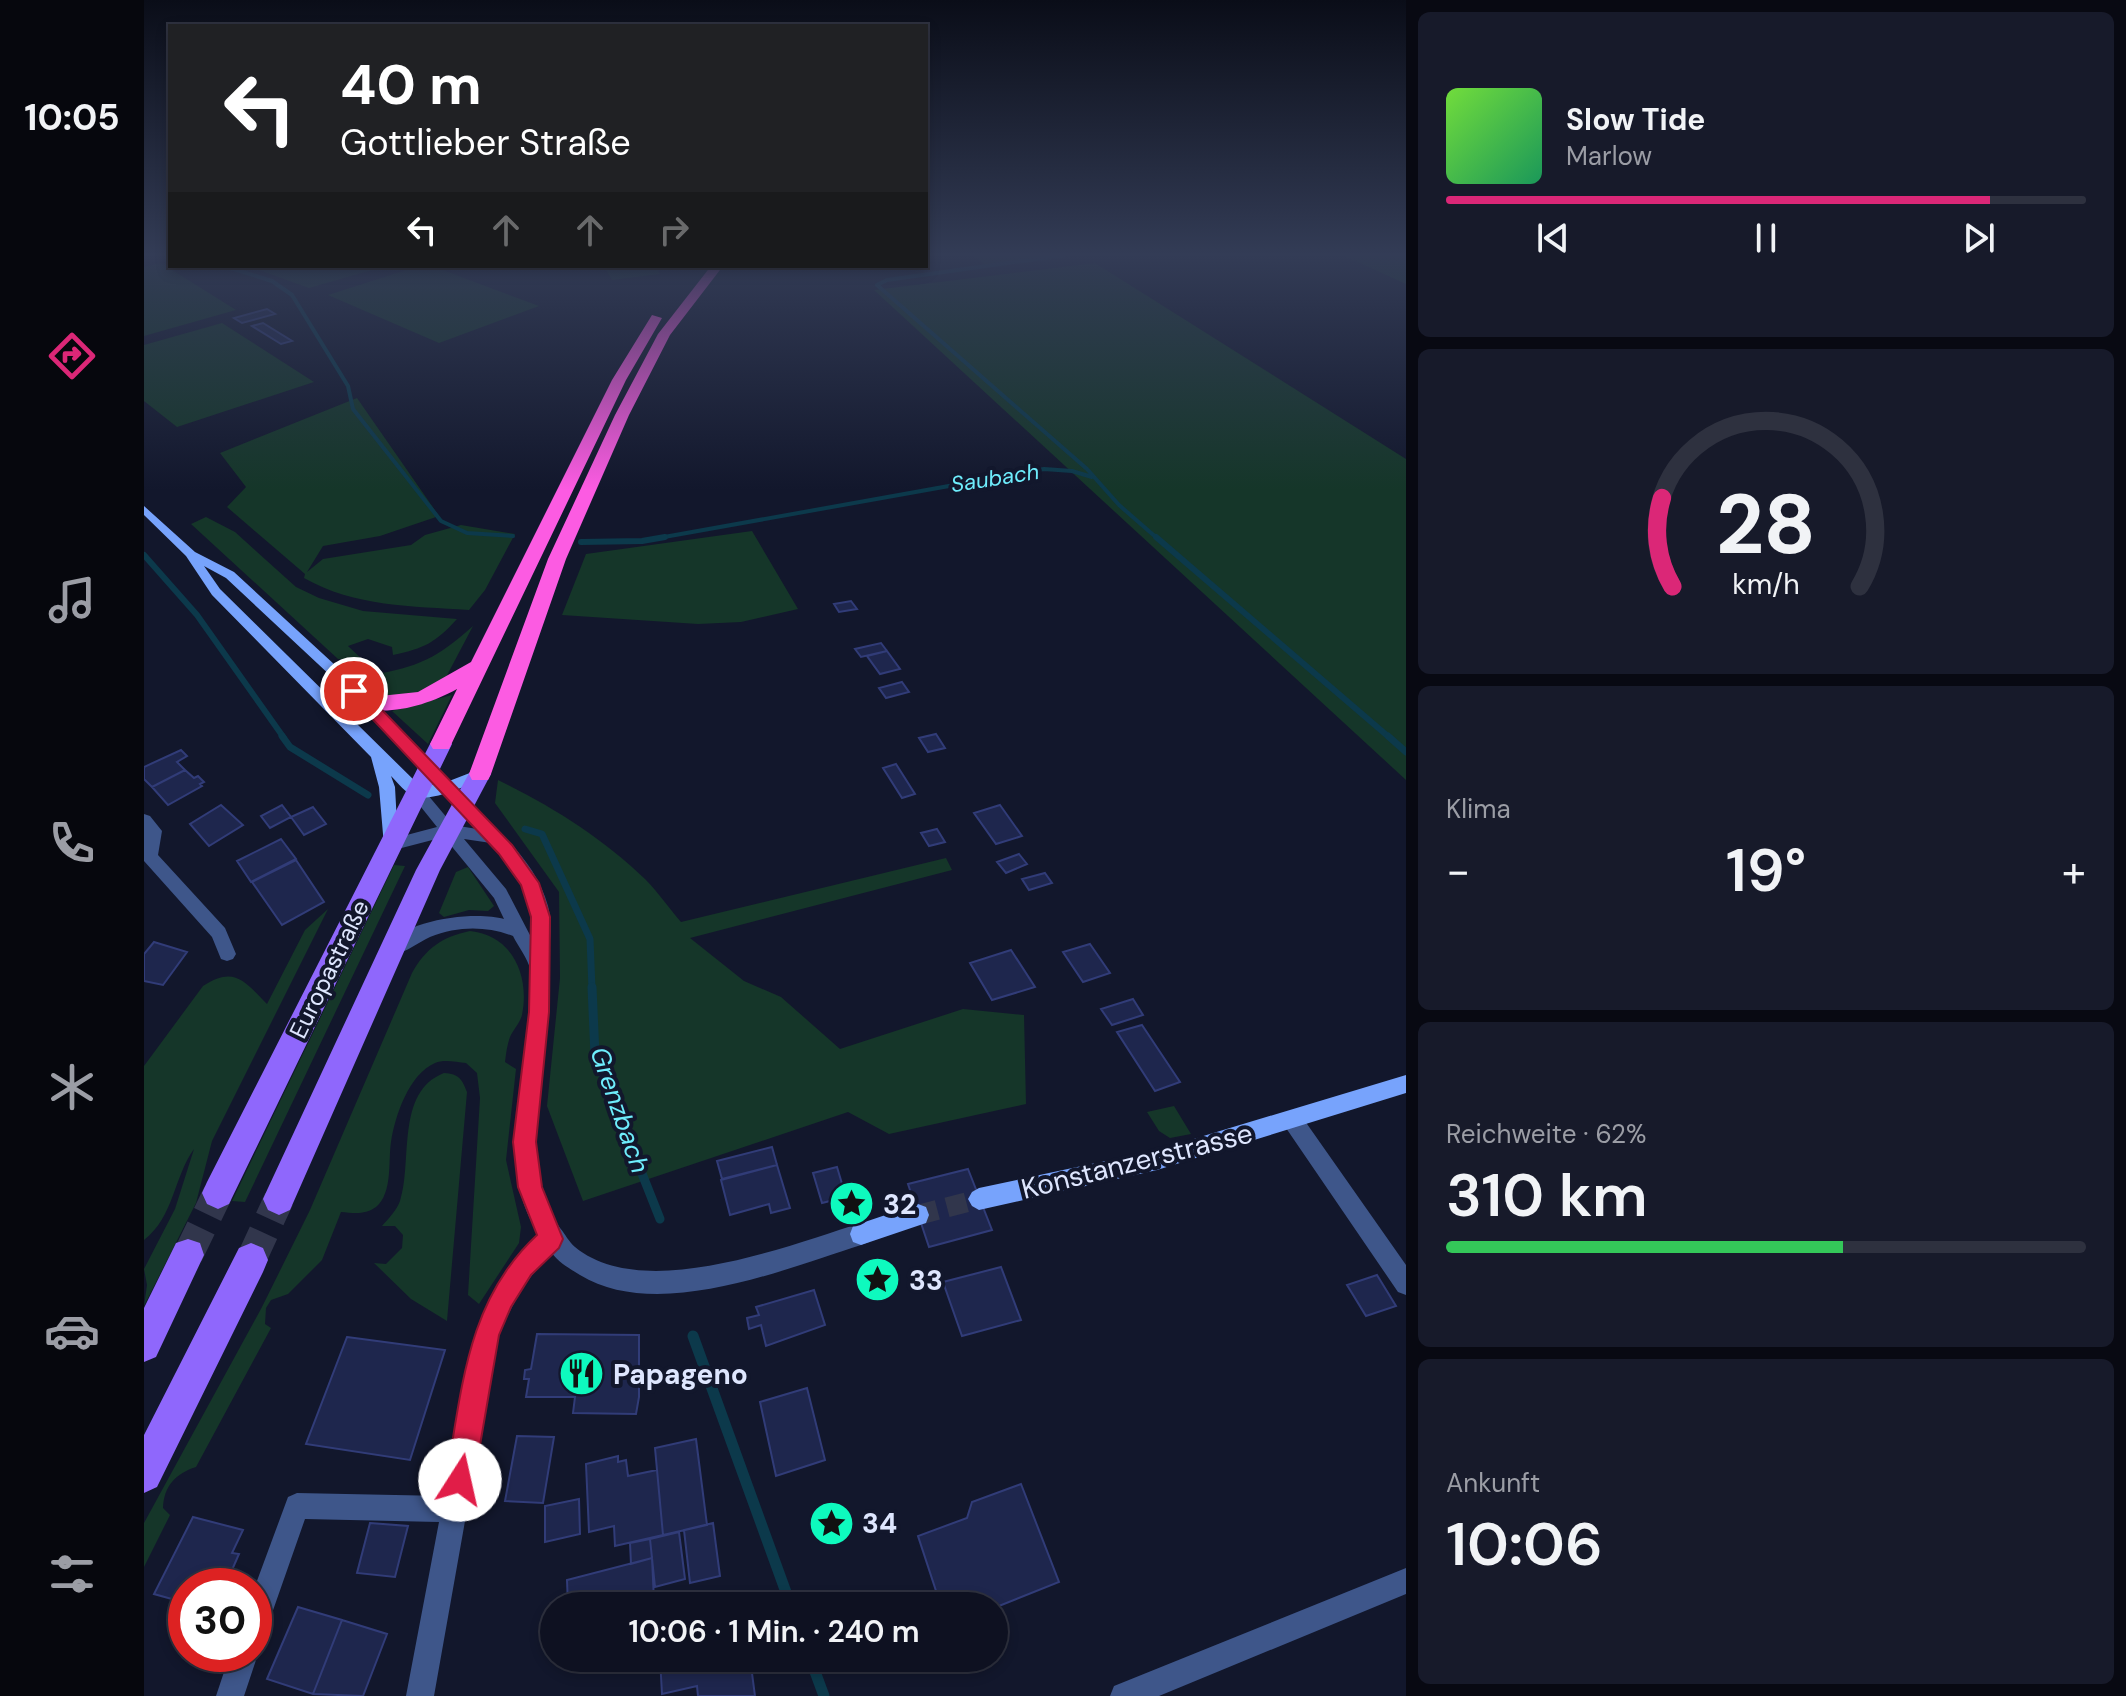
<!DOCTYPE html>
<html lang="de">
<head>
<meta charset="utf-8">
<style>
	body { margin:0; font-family:"DM Sans",sans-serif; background:#171a2a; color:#f1f3f6; height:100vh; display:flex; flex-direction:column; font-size:30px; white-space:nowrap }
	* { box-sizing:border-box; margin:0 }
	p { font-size:26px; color:#9b9da5 }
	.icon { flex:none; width:44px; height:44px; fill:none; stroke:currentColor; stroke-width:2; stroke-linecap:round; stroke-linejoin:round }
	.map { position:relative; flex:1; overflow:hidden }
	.sheet { display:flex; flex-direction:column; gap:12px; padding:12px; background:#080912; width:720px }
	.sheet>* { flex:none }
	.guide { position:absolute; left:24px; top:24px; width:760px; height:244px; border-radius:0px; box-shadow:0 4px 12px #0003,0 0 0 2px #2e313f; background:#202124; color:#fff; overflow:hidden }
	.speed { position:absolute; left:24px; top:1568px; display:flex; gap:16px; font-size:40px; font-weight:700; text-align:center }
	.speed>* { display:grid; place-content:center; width:104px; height:104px; border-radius:50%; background:#0e1121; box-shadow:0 4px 12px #0003,0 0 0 2px #2e313f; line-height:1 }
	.speed .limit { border:12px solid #d22; background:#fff; color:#111 }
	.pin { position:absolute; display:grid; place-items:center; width:68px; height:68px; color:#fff; margin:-34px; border:4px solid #fff; border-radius:50%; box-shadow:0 2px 8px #0007 }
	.me { position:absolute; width:88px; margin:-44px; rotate:10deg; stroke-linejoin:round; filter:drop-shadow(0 0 6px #0008) }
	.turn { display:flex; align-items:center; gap:28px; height:168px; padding:0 40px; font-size:36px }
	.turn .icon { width:104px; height:104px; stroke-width:2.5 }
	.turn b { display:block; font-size:56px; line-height:68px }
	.lanes { display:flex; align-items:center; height:76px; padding:0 40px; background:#0003; justify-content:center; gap:40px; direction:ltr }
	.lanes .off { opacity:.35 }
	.big { font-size:60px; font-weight:600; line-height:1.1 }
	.sheet .card { flex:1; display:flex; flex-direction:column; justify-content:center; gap:12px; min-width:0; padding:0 28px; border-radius:12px; background:#171a2a }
	.sheet .dial { align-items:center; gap:0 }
	.dial svg { height:208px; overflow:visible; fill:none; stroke:#2e313f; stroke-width:7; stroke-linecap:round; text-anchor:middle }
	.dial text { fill:#f1f3f6; stroke:none }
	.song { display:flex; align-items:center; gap:24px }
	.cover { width:96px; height:96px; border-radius:12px; background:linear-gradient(135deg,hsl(100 70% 55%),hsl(150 70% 35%)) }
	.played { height:8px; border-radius:4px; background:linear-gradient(90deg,#db2777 85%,#2e313f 85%) }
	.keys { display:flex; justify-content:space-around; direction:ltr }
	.heat { display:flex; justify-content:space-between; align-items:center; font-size:44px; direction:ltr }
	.charge { height:12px; border-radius:6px; background:linear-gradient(90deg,#34c759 62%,#2e313f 0) }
	.trip { position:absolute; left:396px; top:1592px; width:468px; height:80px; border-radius:40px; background:#0e1121; box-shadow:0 4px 12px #0003,0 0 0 2px #2e313f; font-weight:600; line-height:80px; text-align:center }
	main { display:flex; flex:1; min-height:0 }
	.dock { display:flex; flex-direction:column; width:144px; justify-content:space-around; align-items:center; background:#06070d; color:#9b9da5 }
	.dock .icon { width:56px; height:56px }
	.dock .active { color:#db2777 }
	.dock b { font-size:36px; color:#f1f3f6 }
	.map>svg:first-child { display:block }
	.green { fill:#153629 }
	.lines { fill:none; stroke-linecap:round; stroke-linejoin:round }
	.stream-far4 { stroke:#0c394b; stroke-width:4 }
	.stream-far3 { stroke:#0c394b; stroke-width:6 }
	.stream-far2 { stroke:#0c394b; stroke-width:7 }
	.stream-far1 { stroke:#0c394b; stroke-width:9 }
	.stream { stroke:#0c394b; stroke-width:11 }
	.building { fill:#1e264d; stroke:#313c78; stroke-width:2 }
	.secondary-tunnel { stroke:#31364c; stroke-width:20; stroke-dasharray:20 10; stroke-linecap:butt }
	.primary-tunnel { stroke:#31364c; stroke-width:30; stroke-dasharray:30 15; stroke-linecap:butt }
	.street { fill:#3e568a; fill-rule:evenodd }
	.secondary { fill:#77a3fc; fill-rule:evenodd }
	.primary { fill:#8f67fc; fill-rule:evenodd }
	.highway { fill:#fc5be2; fill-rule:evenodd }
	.route { fill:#e11d48; stroke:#92132f; stroke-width:2 }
	.labels { text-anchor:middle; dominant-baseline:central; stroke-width:8; stroke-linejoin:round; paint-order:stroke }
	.far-water-label { font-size:22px; font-style:italic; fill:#6eedfc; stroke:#12172c }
	.street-label { font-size:24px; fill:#dee6fe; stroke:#12172c }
	.water-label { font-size:26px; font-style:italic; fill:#6eedfc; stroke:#12172c }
	.near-street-label { font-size:28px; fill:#dee6fe; stroke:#12172c }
	.near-poi-label { font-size:28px; font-weight:bold; fill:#dee6fe; stroke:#12172c; text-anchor:start }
</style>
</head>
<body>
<main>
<nav class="dock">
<b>10:05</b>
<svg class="icon active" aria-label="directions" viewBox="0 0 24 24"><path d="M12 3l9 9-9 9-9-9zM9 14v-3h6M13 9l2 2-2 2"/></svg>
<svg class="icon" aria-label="music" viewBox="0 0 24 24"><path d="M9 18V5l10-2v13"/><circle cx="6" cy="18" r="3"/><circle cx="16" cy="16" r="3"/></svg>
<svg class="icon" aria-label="phone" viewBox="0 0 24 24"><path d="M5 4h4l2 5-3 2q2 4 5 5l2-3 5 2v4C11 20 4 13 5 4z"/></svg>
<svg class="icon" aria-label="climate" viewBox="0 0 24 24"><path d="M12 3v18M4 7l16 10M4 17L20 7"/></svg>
<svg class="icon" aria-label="car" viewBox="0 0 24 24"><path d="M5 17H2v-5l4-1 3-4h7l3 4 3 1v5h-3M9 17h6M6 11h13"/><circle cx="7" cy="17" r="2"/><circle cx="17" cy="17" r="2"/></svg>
<svg class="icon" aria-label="filters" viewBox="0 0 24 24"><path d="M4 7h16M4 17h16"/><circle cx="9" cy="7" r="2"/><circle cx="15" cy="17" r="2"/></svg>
</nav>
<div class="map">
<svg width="1262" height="1696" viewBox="0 0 1262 1696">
	<rect width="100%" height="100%" fill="#12172c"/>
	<path class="green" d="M825 253H932L842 265Z
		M1194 253H1262V284Z
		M17 263 92 310 0 336V267Z
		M951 263 1262 459V780L730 290Z
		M104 266H242L165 288Z
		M275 266H288L395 306 295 343 184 295Z
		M460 266H512L516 274 468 280Z
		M78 323 170 382 33 427 0 401V345Z
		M213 398 295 516 236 536 179 546 163 572 179 559 267 545 281 535 317 525 371 534 341 590 325 610C268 606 211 607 160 578L161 574 83 507 102 487 76 453Z
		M62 517 91 532 152 587 175 598 219 611 313 619C291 643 281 648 249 655L248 647 224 639 204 646 220 661 194 659 47 524Z
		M608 531 654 609 597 622 554 624 418 615 442 554Z
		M329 626 300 681 269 695 240 696 223 685 227 675C275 667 293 658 329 626Z
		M308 695 284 744 248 711Z
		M354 780C406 805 459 838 501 879 514 892 525 908 537 922L802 858 808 870 546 938 600 981 637 997 696 1049 819 1009 880 1015 882 1104 745 1134 704 1112 439 1201 403 1106 416 978 415 892 351 803Z
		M250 865 261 866 101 1202 88 1201Z
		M324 867 350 906 344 911 325 910 300 917 295 913 312 872Z
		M184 909 68 1141 52 1203 0 1306 3 1285 0 1269 31 1209 50 1149C30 1176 30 1217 0 1240V1066L59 986C91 965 101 982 123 1004L161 930Z
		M326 931C368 935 386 975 378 1015 376 1023 369 1030 366 1037 363 1045 362 1054 361 1062L372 1069 362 1160 377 1227 375 1243 335 1304 324 1295 336 1098 333 1073 322 1063C312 1062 300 1059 291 1063 265 1074 251 1116 247 1142 244 1161 249 1193 232 1207 221 1215 210 1213 197 1212L178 1260 144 1294 127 1300 122 1308 121 1324 127 1328 52 1467C31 1474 20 1486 19 1508L26 1515 0 1567V1523L118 1307 166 1210 268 973C282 948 298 937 326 931Z
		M300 1073C315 1074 318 1079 323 1092L303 1321 267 1299 230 1263 242 1264 258 1248 259 1235 251 1226H238C244 1219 253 1210 256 1201 269 1162 251 1092 300 1073Z
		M1030 1106 1047 1134 1026 1138 1015 1131 1003 1112Z"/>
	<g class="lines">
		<path class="stream-far4" d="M19 253 26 254
			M935 253 743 280 733 285 943 469 975 505 1014 539
			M80 266 128 281 148 295 204 386 209 409 297 521 323 533 369 536
			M509 539 900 469 928 471 948 477"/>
		<path class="stream-far3" d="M1012 537 1246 738
			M437 542 498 541 521 537
			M0 555 53 615 140 738"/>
		<path class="stream-far2" d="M138 736 146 747 224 795
			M1244 736 1262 752
			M381 829 398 834 446 939 448 989"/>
		<path class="stream-far1" d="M448 987 451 1055 516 1219"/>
		<path class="stream" d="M549 1336 647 1606
			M666 1658 680 1696"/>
	</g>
	<path class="building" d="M123 309 131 314 98 323 90 318Z
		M119 323 148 341 137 344 108 326Z
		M707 601 713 609 695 612 690 604Z
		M737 643 743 651 717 657 711 649Z
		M743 651 756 669 736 674 723 656Z
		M758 682 765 692 742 698 735 688Z
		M792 734 801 748 784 752 775 738Z
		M37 750 43 756 33 762 41 770 8 787 0 779V767Z
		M752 764 771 794 758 798 739 768Z
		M41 770 50 778 54 776 60 782 56 784 58 786 24 805 8 787Z
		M77 805 99 825 65 846 46 824Z
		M138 805 147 817 126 828 117 816Z
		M856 805 878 836 852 844 830 813Z
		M169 807 182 824 160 835 147 817Z
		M793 829 801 842 785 846 777 833Z
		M137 839 152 859 107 882 93 861Z
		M875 854 883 864 862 873 853 862Z
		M152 860 180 902 138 925 108 882Z
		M901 873 908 883 885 890 878 879Z
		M10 942 43 952 19 985 0 981V954Z
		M946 944 966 973 939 982 919 952Z
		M867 950 891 987 848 1000 826 963Z
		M989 999 999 1015 968 1025 957 1009Z
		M998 1025 1036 1082 1011 1091 973 1032Z
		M628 1147 633 1165 578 1179 573 1161Z
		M633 1165 646 1208 627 1213 625 1204 586 1215 577 1180Z
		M693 1167 702 1197 678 1203 669 1173Z
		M824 1169 848 1230 785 1247 764 1184Z
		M857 1267 877 1320 818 1336 799 1282Z
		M1233 1275 1252 1306 1222 1316 1203 1285Z
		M670 1290 681 1325 622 1346 617 1325 605 1329 603 1318 615 1315 612 1307Z
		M393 1334 495 1335V1397L492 1414 429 1413 431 1397H382L385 1379H380L381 1370 387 1369Z
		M203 1337 301 1350 266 1460 162 1444Z
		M663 1388 681 1460 632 1476 616 1402Z
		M373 1436 410 1437 399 1503 361 1501Z
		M552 1439 563 1525 519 1535 511 1448Z
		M474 1456V1462L482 1460 484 1476 513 1470 519 1535 471 1546 470 1526 445 1532 442 1464Z
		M877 1484 915 1582 850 1608 797 1606 774 1536 823 1518 828 1502Z
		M435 1499 436 1534 401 1542V1506Z
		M49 1517 99 1530 88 1553 95 1554 81 1586H42V1603L10 1594Z
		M226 1523 264 1526 251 1577 213 1573Z
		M569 1523 576 1576 546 1583 540 1530Z
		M535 1532 541 1579 511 1587 506 1539Z
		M506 1539 508 1558 487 1564 486 1543Z
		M508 1558 510 1601 498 1606H424L423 1580Z
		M154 1607 198 1620 169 1694 123 1679Z
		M198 1620 243 1634 219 1696 169 1694Z
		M516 1658H606L611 1696H554L553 1686 518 1694Z"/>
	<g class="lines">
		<path class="secondary-tunnel" d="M774 1215 835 1199"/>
		<path class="primary-tunnel" d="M44 1255 74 1193
			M107 1260 135 1199"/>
		<path class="street" d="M273 787 278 788 309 825 333 829 310 805 313 801H323C355 831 392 862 404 906 409 925 405 946 404 966 403 983 405 999 404 1015 402 1043 397 1071 394 1099 389 1144 390 1189 416 1228 421 1234 425 1242 431 1247 499 1303 643 1246 717 1223L725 1226 728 1234 725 1242 717 1245C638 1270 513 1322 436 1275 425 1268 415 1263 407 1252L402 1257 376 1291 354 1335 290 1696H262L295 1522 161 1519 120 1636 110 1640V1589L144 1497 153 1493 300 1496C317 1405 322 1301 395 1234 353 1172 378 1093 385 1025 386 1008 389 986 386 969 384 959 374 946 369 936 342 926 314 926 286 937 274 943 263 951 251 955L245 953 242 948C259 919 331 911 360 919L350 898 300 837 246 851 240 849 238 845 240 841 293 827 265 792ZM320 839 347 843 367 867 381 890 387 905 388 939 362 889Z
			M0 814 6 816 18 831 14 855 81 928 92 954 89 959 83 961 77 959 68 937 0 861Z
			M1149 1112 1156 1114 1262 1265V1295L1254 1292 1142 1128 1139 1121 1142 1114Z
			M1262 1568V1594L1015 1696H966L970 1686Z
			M110 1645 114 1654 100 1696H72L86 1654H110Z"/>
		<path class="secondary" d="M0 506 51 552 90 572 229 700 295 770 297 774 295 778H285L219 706 82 578 60 566 76 589 276 786 300 783 336 769 343 774 341 778C323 785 292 801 272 797 263 795 253 782 247 776L251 787 254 842 252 846H240L235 787 227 757 68 595 42 556 0 515Z
			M1262 1075V1093L1013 1170 835 1210 828 1206 824 1199 828 1192 835 1188 1013 1150Z
			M774 1204 782 1207 785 1215 782 1223 717 1245 709 1242 706 1234 709 1226Z"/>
		<path class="primary" d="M297 737 305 739 308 744 85 1204 74 1209 63 1204 58 1193 63 1182 286 744 289 739Z
			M336 766 344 768 347 774 296 870 146 1210 135 1215 124 1210 119 1199 124 1188 272 870 328 768Z
			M44 1239 56 1243 60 1255 12 1357 0 1362V1308L32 1243Z
			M107 1243 119 1248 124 1260 119 1272 13 1487 0 1493V1435L95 1248Z"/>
		<path class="highway" d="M567 266H579L526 335 485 415 422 559 347 774 344 780H328L325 774 404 559 471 415 514 334Z
			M508 315 518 318 482 380 305 749H289L286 744 313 689C286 704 248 716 217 708L214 703 217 698 274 692 327 662 468 380Z"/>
	</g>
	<linearGradient id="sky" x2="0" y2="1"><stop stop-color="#0a0d18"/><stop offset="0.52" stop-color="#333c56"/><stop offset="1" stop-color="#333c56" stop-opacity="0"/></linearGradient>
	<rect width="1262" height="490" fill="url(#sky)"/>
	<path class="route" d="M210 686 216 687 368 845 395 883 406 917 405 1012 392 1142 398 1187 419 1239 415 1248 387 1275 367 1307 355 1335 330 1480 326 1490 316 1494 306 1490 302 1480C318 1390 322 1301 393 1235L374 1187 369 1142 385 1012 387 917 377 885 355 854 205 694 202 691Z"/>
	<defs>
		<symbol id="sight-disc" viewBox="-11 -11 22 22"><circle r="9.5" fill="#0efabe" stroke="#12172c"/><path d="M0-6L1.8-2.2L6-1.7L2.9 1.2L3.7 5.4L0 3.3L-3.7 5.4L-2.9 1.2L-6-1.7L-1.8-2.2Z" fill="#111"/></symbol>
		<symbol id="restaurant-disc" viewBox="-11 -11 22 22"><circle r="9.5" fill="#0efabe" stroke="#12172c"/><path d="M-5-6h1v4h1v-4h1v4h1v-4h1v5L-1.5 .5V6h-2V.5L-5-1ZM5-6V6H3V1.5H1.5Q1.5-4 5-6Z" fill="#111"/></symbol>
	</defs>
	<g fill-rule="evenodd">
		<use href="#sight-disc" x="682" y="1178" width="51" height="51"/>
		<use href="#sight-disc" x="708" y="1254" width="51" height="51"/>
		<use href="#restaurant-disc" x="412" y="1348" width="51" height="51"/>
		<use href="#sight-disc" x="662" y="1498" width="51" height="51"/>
	</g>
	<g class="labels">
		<g class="far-water-label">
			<text transform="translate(851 478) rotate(-9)">Saubach</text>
		</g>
		<g class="street-label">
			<text transform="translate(185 969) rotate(-64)">Europastraße</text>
		</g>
		<g class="water-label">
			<text transform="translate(476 1110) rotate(71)">Grenzbach</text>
		</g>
		<g class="near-street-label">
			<text transform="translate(993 1161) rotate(-14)">Konstanzerstrasse</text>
		</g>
		<g class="near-poi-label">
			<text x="739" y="1204">32</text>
			<text x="765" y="1280">33</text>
			<text x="469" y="1374">Papageno</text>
			<text x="718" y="1523">34</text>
		</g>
	</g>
</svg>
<div class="speed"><div class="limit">30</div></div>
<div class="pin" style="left:210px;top:691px;background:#d93025"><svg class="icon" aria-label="arrive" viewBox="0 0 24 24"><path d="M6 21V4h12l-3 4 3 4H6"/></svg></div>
<svg class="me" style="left:316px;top:1480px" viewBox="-20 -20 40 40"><circle r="19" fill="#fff"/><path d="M0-13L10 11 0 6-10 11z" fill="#e11d48"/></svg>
<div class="trip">10:06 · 1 Min. · 240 m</div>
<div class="guide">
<div class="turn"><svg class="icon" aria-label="left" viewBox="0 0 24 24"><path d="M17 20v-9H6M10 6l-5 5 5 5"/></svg><div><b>40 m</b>Gottlieber Straße</div></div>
<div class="lanes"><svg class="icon" aria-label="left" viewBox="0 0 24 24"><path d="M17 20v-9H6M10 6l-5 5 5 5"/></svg><svg class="icon off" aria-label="ahead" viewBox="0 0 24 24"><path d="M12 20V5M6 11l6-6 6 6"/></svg><svg class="icon off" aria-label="ahead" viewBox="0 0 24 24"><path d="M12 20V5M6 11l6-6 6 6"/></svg><svg class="icon off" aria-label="right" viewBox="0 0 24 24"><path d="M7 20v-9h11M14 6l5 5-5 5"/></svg></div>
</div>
</div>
<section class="sheet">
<div class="card">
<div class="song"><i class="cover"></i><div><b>Slow Tide</b><p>Marlow</p></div></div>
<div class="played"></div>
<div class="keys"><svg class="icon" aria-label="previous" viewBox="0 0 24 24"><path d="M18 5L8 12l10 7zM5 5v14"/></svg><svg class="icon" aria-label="pause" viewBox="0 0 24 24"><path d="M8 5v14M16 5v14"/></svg><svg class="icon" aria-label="next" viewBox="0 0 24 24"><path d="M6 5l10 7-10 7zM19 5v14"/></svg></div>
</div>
<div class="card dial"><svg viewBox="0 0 100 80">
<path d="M14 69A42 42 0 1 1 86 69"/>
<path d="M14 69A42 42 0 0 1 10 35" stroke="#db2777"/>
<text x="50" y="56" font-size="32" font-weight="700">28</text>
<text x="50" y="72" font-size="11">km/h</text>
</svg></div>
<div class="card"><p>Klima</p>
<div class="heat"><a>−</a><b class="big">19°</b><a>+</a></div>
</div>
<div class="card"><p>Reichweite · 62%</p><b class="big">310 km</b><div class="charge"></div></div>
<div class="card"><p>Ankunft</p><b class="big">10:06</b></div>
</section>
</main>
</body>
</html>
